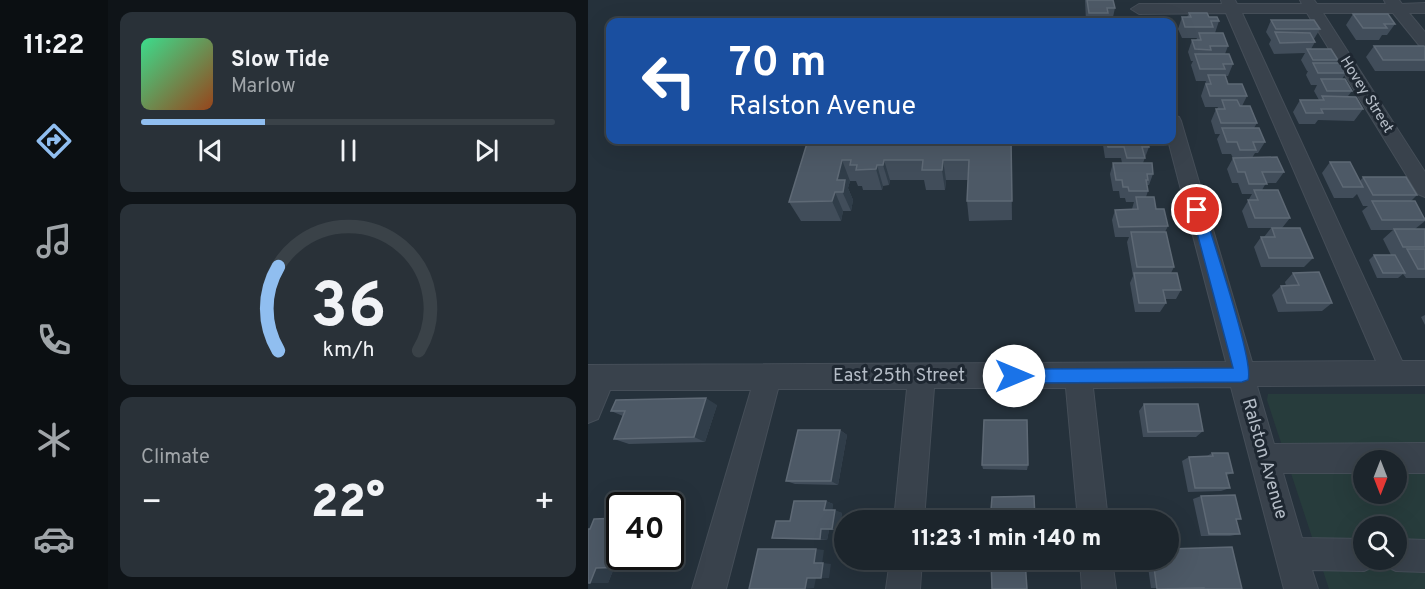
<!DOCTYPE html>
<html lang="en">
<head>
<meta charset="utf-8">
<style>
	body { margin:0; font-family:Overpass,sans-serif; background:#293138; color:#f1f3f6; height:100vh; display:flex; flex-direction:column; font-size:22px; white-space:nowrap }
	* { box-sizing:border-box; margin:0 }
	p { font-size:20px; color:#a0a5a9 }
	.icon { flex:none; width:33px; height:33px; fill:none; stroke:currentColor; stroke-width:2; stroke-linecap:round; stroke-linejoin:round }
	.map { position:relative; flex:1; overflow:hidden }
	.details { display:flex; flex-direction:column; gap:12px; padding:12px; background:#0f1418; width:480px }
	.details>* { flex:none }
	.guide { position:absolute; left:18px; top:18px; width:570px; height:126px; border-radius:12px; box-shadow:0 6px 24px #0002,0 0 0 2px #3a4248; background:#1a4fa0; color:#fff; overflow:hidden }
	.needle { width:39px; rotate:180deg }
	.tools { position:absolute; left:765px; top:450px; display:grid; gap:12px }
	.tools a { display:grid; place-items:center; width:54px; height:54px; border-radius:50%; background:#1c252c; box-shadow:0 6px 24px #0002,0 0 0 2px #3a4248; font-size:30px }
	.speed { position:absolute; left:18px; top:492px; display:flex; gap:12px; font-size:30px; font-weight:700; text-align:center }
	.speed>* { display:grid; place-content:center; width:78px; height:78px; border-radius:50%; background:#1c252c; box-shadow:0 6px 24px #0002,0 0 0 2px #3a4248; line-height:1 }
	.speed .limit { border:3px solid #111; border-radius:9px; background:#fff; color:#111 }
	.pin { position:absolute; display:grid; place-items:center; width:51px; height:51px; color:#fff; margin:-26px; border:3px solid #fff; border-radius:50%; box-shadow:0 2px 6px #0007 }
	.me { position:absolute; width:66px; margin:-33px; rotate:90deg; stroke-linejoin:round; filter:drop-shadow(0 0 4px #0008) }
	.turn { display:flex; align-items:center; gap:21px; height:126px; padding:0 24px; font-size:27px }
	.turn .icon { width:78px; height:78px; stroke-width:2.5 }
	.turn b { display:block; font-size:42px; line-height:51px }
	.big { font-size:45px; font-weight:800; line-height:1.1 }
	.details .widget { flex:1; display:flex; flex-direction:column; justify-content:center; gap:9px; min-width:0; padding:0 21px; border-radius:12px; background:#293138 }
	.details .dial { align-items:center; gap:0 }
	.dial svg { height:156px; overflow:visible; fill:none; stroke:#3a4248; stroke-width:7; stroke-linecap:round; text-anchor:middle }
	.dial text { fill:#f1f3f6; stroke:none }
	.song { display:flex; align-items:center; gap:18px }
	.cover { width:72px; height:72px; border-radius:9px; background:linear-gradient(135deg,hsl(150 70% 55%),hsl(20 70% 35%)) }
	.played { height:6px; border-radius:3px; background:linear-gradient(90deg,#90bef0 30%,#3a4248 30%) }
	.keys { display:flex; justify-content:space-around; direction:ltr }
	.heat { display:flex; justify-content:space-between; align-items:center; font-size:33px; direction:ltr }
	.trip { position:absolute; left:246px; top:510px; width:345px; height:60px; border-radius:30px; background:#1c252c; box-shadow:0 6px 24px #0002,0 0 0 2px #3a4248; font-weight:800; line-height:60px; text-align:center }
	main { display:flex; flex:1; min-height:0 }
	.tab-bar { display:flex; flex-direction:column; width:108px; justify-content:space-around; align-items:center; background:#0b0f12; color:#a0a5a9 }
	.tab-bar .icon { width:42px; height:42px }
	.tab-bar .on { color:#90bef0 }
	.tab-bar b { font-size:27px; color:#f1f3f6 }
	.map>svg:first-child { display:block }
	.green { fill:#273c3c; fill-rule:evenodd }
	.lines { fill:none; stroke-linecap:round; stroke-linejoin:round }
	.minor-casing { stroke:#454e58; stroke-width:2 }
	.minor { fill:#39424c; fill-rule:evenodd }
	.wall { fill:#414d5a }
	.shaded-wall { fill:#303d49 }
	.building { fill:#4d5966; stroke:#5e6975; stroke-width:1.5 }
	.route { fill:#1a73e8; stroke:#114b97; stroke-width:1.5 }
	.labels { text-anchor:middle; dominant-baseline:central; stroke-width:6; stroke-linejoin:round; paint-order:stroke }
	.far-street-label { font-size:15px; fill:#b5bdc7; stroke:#1e2731 }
	.street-label { font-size:18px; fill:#b5bdc7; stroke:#1e2731 }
</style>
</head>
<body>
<main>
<nav class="tab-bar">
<b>11:22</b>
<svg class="icon on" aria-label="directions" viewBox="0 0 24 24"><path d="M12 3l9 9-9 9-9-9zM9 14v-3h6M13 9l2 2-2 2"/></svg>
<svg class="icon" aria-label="music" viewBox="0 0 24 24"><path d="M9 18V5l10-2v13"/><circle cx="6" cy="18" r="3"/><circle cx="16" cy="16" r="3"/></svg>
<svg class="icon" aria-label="phone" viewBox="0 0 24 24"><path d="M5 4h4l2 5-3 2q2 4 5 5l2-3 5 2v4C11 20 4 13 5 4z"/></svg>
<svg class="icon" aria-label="climate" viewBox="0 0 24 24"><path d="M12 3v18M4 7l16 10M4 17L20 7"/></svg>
<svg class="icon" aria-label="car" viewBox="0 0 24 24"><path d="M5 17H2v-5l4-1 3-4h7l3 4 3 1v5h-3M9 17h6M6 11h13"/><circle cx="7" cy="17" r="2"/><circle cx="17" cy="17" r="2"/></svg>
</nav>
<section class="details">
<div class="widget">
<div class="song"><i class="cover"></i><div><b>Slow Tide</b><p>Marlow</p></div></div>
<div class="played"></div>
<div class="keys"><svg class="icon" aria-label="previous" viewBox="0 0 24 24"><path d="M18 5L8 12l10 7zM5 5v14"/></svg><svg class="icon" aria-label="pause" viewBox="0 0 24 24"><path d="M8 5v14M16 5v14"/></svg><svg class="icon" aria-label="next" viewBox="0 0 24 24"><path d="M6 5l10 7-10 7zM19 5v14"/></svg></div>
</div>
<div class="widget dial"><svg viewBox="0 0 100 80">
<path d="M14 69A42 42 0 1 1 86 69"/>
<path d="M14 69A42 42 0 0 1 14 26" stroke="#90bef0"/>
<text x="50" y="56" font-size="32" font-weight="700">36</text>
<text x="50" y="72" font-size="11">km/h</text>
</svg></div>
<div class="widget"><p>Climate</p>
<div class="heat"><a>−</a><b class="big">22°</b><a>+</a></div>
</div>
</section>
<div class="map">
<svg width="837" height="589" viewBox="0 0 837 589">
	<rect width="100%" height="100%" fill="#25313b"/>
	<path class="green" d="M680 394H837V589H741L679 400ZM776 460H808V494H776ZM776 526H808V560H776Z"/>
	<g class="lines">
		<defs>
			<path id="minor" d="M633 0H647L649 4H714L712 0H726L729 4H798L796 0H811L814 4 837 3V13H821L837 32V47L831 45 805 13H735L837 172V197L830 194 719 13H654L814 361H837V385L669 386 686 444 837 443V473H808V460H776V473H695L714 538 776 539V560H790L787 566 776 571 724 570 730 589H696L643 387 505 388 520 520H490L478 388H346L336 520H306L319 389H190L138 589H104L163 390H22L10 419 0 423V365L638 362 580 140H584V115L591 117 593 121 664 362 788 361 638 13 551 14 543 9 551 4H634Z
				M808 539 837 540V572L808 571 797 566 794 560H808Z
				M302 560H334L332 589H298Z
				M492 560H524L528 589H494Z"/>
		</defs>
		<use href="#minor" class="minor-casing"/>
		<use href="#minor" class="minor"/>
	</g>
	<path class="wall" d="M497 0H525L527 8 525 17 529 22H498Z
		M601 13 621 17 631 21 627 33 640 46 637 54 645 64 640 76H637L640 84 659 96 654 106 669 123 666 128 677 142 670 153H667L664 158 696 172 688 183H678L674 190 702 218 694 228 725 258 716 267H673L666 247 673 237H676L683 228H660L654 211 664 194H654L650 183H644L639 169 645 158 643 154H634L629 139 632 134H627L623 121 628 109H629L630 107H617L613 96 618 81H608L603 65 605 61H603L600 52 604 40H608L609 38H594L590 29 594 17H599Z
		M765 14 807 24 799 35H794L791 40H768L758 25Z
		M683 20 732 29 726 39 727 42 723 49 750 60 748 63 758 73 754 79 764 91 760 96 775 109 766 121 730 120 727 124H711L705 112 712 100H731L726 91 729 85H723L718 75 720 71H719L713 60 717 53 686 54 681 44 683 40 678 32Z
		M786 46 837 47V71H787L778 57Z
		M220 140H423L424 220 381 221 379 201 380 180H358L357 190H338L336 180H302L301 185 295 186 294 190H275L274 186H270L268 181H262L260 188 265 200 263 211H255L253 221H213L201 202Z
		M516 140H559L561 147 555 163 565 174 561 185H559L560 191 558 197 568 209 580 226 577 232 586 267 583 273 593 290 588 299H577L578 303 572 312H547L542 283 545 276 539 242 541 237H527L524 220 527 210 544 209 546 202H538L537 198H532L531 191H525L522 174 525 163H534L533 158H517L515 145Z
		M742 162 772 181 775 177 829 195 823 201 837 218V221L827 229H837V278H818L815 274 810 278H789L781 260 786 255H803L795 239 805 230H783L774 211 780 206H775L769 194 765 198H746L734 173Z
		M705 273 744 303 734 311 690 312 684 295 693 286H698L697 282Z
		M837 315V325L833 317Z
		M556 404 615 431 608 437H555L551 411Z
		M129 405 117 442 41 444 26 439 35 416 23 411Z
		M252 430 259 435 250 485 207 484 198 481Z
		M624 453 645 473 639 475 642 488 633 491 600 492 594 461 601 457 619 456Z
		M394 465H440L439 470 395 469Z
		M613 496 653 519 648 520 652 534 642 536H613L605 499Z
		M238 501 245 504 244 510 254 513 251 530H241L239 540 194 539 184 538 202 521Z
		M0 529 32 556H58L55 567 26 568 20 583H0Z
		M559 560H580L654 589 563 588Z"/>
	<path class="shaded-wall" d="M254 160 262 181 260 188 265 200 263 211 249 180Z
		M296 160 302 180 301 185 295 165Z
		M355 160 358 180 357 190 354 170Z
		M289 165 295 186 294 190 288 169Z
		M247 192 255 211 253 221 244 201Z
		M118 398 129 405 117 442 106 437Z
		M252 430 259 435 250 485 243 481Z
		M238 501 245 504 244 513 236 510Z
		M247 510 254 513 251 530 244 529Z
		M233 529 241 530 239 540 232 539Z
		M228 549 236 550 234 564 226 563Z
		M42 556H58L55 567H39Z
		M235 563 243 564 241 578H233Z
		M8 568H26L20 583H2Z
		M219 578H228L226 588 217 589Z"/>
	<path class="building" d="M499 0H525L527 8H519L520 13H501Z
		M601 13H619L621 17H629L631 21H623L625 27H597L594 17H603Z
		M765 14H800L807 24H796L799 28H775Z
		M499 17H528L529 22H500Z
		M683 20H726L732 29H688Z
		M687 32 722 33 727 42 692 43Z
		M611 33H635L640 46H622L623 50 607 49 604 40H613Z
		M786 46H836L837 47V60H795Z
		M719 49H743L750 60H725Z
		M607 54H641L645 64H635L637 69H612Z
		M725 63H751L758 73H730Z
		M620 75H637L640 84H654L659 96H622L618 84H623Z
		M733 79H757L764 91H739Z
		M734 96 768 97 775 109H733L735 113H718L712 100H736Z
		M634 100H649L652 106H662L669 123H633L628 109H637Z
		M634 128H671L677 142H665L668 150H652L649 142H639Z
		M220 140H423L424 201H379L381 160H355L354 170H334L335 160H296L295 165H289L288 169 268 170 269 165H262L263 160H254L249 180H257L255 192H247L244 201 201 202Z
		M518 140H559L561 147H554L557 158H539L536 147H520Z
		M689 157 696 172H674L679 184H661L657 172H650L645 158Z
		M742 162H762L775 187H755Z
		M525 163H564L565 174H559L560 180H558L560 191H541L540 187H535L534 180H528Z
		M775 177H818L829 195H785Z
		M666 190H690L702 218H667L660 200H670Z
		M548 197H566L568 209H576L580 226 531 227 527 210 550 209Z
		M784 201H827L837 220H794Z
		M684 228H712L725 258H681L673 237H687Z
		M806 229H837V247H815Z
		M543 232H578L586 267H549Z
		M819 249H837V269H830Z
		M786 255H807L817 273H795Z
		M731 272 744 303H699L693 286 711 285 705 273Z
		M546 273H589L593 290H575L578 303H551Z
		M118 398 106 437 26 439 37 411H23L28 400Z
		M556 404H610L615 431 560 432Z
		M396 420H439L440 465H394Z
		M210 430H252L243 481H198Z
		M624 453H640L645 473H638L642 488H607L601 457 625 456Z
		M647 495 653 519H648L652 534H621L613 496Z
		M446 496 447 520H398V511L403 510 404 497Z
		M206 501H238L236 510H247L244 529H233L232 539 184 538 188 521H202Z
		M32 518V556H42L39 567 8 568 2 583H0V529H2L6 519Z
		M644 547 654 589H616V588L569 589 565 560H580V549Z
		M170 549H228L226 563H235L233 578H219L217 589H161Z
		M403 560H437L439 589H404Z"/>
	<path class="route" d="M609 206 616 210C623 236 667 363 660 380L654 382 426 383 421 381 419 376 421 371 426 369 645 368 603 210Z"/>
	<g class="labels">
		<g class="far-street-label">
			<text transform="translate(778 95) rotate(58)">Hovey Street</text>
		</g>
		<g class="street-label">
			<text x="311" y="376">East 25th Street</text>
			<text transform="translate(676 459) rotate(74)">Ralston Avenue</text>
		</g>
	</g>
</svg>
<div class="tools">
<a><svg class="needle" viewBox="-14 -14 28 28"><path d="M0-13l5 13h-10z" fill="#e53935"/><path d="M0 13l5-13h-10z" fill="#a0a5a9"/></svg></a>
<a><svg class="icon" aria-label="search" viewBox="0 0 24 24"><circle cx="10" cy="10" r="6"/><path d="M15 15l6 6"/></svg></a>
</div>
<div class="speed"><div class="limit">40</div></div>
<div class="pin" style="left:609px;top:210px;background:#d93025"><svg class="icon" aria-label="arrive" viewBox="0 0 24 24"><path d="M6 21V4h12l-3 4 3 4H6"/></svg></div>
<svg class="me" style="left:426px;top:376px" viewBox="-20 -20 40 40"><circle r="19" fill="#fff"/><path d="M0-13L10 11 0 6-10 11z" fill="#1a73e8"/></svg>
<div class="trip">11:23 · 1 min · 140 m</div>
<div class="guide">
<div class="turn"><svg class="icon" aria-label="left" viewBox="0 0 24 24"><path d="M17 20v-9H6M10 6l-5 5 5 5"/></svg><div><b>70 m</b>Ralston Avenue</div></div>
</div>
</div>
</main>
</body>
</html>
